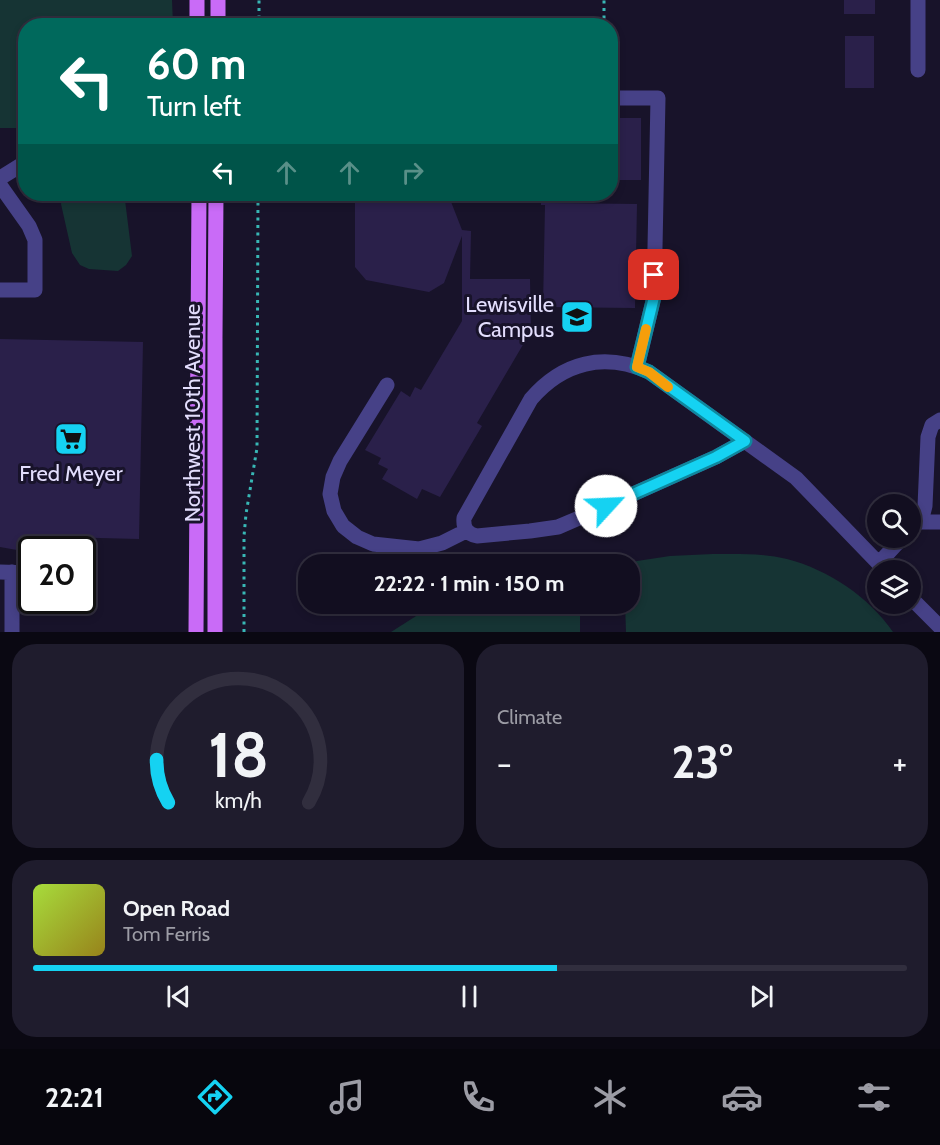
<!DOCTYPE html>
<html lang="en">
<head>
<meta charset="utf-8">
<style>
	body { margin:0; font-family:Cabin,sans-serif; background:#1f1c2d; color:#f1f3f6; height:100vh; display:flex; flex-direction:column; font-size:22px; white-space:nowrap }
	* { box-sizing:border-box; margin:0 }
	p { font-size:20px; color:#9c9ca5 }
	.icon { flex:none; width:33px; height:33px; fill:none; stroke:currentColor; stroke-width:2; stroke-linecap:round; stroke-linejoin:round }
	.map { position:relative; height:632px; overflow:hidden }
	.drawer { display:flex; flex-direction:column; gap:12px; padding:12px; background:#0a0812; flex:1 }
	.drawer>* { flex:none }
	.top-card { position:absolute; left:18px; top:18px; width:600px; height:183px; border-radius:24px; box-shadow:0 3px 9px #0003,0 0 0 2px #312e3e; background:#00695c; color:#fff; overflow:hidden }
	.fabs { position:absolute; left:867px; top:494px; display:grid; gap:12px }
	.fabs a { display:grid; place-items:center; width:54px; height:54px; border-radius:50%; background:#120e20; box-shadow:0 3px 9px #0003,0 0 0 2px #312e3e; font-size:30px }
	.speed { position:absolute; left:18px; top:536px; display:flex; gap:12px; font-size:30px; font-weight:700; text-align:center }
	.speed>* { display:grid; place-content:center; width:78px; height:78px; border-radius:50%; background:#120e20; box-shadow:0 3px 9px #0003,0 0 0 2px #312e3e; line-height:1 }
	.speed .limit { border:3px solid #111; border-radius:9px; background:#fff; color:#111 }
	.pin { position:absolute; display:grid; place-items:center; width:51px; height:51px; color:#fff; margin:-26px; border-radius:12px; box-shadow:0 3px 9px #0006 }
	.me { position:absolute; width:66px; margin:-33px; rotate:65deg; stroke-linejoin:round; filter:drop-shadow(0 0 4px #0008) }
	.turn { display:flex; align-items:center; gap:21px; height:126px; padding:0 30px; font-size:27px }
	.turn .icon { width:78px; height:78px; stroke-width:2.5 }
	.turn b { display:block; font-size:42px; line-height:51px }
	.lanes { display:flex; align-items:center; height:57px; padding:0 30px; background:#0003; justify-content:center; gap:30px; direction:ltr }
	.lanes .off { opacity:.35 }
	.big { font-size:45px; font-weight:700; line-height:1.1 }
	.drawer .card { flex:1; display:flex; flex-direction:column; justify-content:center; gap:9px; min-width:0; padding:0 21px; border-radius:24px; background:#1f1c2d }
	.drawer .dial { align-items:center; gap:0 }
	.dial svg { height:156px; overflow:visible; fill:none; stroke:#312e3e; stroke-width:7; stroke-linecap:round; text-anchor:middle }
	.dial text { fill:#f1f3f6; stroke:none }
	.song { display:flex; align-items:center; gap:18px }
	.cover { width:72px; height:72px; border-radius:9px; background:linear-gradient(135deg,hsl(80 70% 55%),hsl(50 70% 35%)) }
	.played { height:6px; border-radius:3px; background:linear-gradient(90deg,#15d2f2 60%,#312e3e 60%) }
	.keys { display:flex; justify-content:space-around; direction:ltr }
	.heat { display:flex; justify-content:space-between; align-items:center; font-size:33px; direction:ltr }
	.drawer .tiles { flex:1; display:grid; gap:12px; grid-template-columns:1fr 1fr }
	.card:last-child { grid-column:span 2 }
	.trip { position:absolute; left:298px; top:554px; width:342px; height:60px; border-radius:24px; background:#120e20; box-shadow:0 3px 9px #0003,0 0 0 2px #312e3e; font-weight:700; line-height:60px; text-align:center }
	.menu { display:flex; height:96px; justify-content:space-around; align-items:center; background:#07060d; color:#9c9ca5 }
	.menu .icon { width:42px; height:42px }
	.menu .on { color:#15d2f2 }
	.menu b { font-size:27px; color:#f1f3f6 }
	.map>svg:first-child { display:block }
	.green { fill:#163434 }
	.building { fill:#2a204a }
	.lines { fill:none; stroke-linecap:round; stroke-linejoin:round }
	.path { stroke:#38b7b5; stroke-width:3; stroke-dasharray:3 4.5; stroke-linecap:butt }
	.minor { stroke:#464187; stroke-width:15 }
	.major { stroke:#c96bf7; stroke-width:15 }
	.route-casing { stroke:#0e889d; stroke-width:15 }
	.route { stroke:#15d2f2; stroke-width:10 }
	.slow { stroke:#f59e0b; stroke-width:10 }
	.labels { text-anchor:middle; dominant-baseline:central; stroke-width:6; stroke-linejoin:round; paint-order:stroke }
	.poi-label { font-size:22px; fill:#e3defd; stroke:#18132a; text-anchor:end }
	.street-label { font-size:22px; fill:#e3defd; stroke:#18132a }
</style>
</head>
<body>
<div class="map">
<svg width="940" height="632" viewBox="0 0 940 632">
	<rect width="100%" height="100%" fill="#18132a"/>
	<path class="green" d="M0 0H172L173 25 26 26 25 128H0Z
		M62 194H125V200L132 256 126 265 118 271 89 269 80 265 72 253 61 204Z
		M713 554C737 554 763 553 787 559 829 570 869 597 893 632H626L625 603H630V564L624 563 670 556Z
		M446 603H580V632H391L424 611Z"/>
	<path class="building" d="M844 0H875V14H844Z
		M845 36H874V88H845Z
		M610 118H641V180H610Z
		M362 194H448L462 230 471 231 470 279H530L531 331 477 423 482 426 440 497 422 489 417 499 382 479 388 469 378 464 381 458 365 450 401 391 410 397 415 387 421 390 462 321V236L444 283 429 292 366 280 355 267V202Z
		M541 194H549V203L637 204 635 308 543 307 545 205H541Z
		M0 339 143 342 139 539 61 537 59 547 48 549H32V552H28L0 547Z"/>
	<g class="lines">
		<path class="path" d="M259 26V0
			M604 26V0
			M244 632V536L246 514 257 448 258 194"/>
		<path class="minor" d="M918 70V0
			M610 98H658L654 297 637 367
			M0 178 26 162
			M0 185 29 226 35 240V290H0
			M387 385 340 461 333 477 330 494 334 511 343 526 357 537 373 544 419 549 442 543 466 531
			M745 441 716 457 586 515 558 527 530 531 477 536C467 534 463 528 464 518L531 399C563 362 604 352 649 372L796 478 885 570
			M916 522H940
			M910 529 923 514 925 506 928 437 932 425 940 420
			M879 563 903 537
			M0 572 32 573
			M910 597 940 627
			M12 632V572"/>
		<path class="major" d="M197 26V0
			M218 26V0
			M196 632 199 194
			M215 632V338L216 194"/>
	</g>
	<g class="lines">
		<defs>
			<path id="route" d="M606 506 716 457 745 441 649 372 637 367 654 297V275"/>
		</defs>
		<use href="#route" class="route-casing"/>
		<use href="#route" class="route"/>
		<path class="slow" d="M646 329 637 367 649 372 668 387"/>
	</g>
	<defs>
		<symbol id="school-square" viewBox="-11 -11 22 22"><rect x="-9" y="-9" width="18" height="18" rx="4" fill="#15d2f2" stroke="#18132a"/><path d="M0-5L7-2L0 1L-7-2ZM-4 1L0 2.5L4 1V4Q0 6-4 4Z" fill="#111"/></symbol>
		<symbol id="supermarket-square" viewBox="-11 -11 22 22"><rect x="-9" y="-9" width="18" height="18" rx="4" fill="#15d2f2" stroke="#18132a"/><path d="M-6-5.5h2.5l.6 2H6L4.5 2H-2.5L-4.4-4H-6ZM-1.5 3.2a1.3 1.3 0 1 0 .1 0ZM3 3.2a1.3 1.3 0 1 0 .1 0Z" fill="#111"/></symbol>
	</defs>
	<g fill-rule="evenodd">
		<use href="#school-square" x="558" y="298" width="38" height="38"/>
		<use href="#supermarket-square" x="52" y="420" width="38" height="38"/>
	</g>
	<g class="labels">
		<g class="poi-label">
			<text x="554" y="304">Lewisville<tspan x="554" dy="25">Campus</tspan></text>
			<text x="71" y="473" text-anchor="middle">Fred Meyer</text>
		</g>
		<g class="street-label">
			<text transform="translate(192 413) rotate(-90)">Northwest 10th Avenue</text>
		</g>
	</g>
</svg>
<div class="fabs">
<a><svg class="icon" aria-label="search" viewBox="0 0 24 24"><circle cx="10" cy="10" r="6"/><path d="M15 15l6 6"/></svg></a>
<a><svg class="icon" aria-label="layers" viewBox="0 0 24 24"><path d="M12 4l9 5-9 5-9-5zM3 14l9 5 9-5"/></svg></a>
</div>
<div class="speed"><div class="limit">20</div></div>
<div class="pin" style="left:654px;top:275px;background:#d93025"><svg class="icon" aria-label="arrive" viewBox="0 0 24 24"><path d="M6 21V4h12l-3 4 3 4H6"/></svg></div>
<svg class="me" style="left:606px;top:506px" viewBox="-20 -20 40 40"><circle r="19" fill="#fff"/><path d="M0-13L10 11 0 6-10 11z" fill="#15d2f2"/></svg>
<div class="trip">22:22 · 1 min · 150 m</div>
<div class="top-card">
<div class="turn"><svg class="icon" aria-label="left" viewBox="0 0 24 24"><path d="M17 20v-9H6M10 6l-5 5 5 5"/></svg><div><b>60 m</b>Turn left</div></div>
<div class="lanes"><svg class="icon" aria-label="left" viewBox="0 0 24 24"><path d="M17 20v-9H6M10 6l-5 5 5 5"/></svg><svg class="icon off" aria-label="ahead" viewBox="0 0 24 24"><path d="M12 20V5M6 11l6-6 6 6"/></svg><svg class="icon off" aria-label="ahead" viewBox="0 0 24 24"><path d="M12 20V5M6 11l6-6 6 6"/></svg><svg class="icon off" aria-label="right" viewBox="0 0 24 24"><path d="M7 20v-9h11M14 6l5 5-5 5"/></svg></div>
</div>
</div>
<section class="drawer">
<div class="tiles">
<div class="card dial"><svg viewBox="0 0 100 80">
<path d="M14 69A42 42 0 1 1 86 69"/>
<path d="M14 69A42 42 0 0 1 8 47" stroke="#15d2f2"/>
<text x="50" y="56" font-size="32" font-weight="700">18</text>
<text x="50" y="72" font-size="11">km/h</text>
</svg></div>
<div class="card"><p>Climate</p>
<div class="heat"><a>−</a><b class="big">23°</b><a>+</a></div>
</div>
<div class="card">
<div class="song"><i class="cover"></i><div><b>Open Road</b><p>Tom Ferris</p></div></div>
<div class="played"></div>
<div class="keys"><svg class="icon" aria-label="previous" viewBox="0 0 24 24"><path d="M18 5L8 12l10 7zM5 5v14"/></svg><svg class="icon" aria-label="pause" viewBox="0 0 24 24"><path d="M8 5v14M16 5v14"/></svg><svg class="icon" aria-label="next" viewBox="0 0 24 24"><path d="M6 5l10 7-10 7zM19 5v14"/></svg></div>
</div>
</div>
</section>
<nav class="menu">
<b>22:21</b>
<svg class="icon on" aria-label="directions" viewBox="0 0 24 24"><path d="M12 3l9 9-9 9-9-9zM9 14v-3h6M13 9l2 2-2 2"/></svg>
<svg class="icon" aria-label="music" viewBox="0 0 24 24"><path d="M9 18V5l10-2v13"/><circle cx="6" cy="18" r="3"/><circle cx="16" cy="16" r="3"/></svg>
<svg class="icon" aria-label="phone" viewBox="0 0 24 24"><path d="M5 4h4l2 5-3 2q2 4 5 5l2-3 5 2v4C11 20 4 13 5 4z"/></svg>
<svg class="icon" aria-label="climate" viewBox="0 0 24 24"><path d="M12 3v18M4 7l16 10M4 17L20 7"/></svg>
<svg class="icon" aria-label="car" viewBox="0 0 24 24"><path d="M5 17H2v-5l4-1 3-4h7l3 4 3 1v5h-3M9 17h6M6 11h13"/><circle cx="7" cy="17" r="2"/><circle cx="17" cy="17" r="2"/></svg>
<svg class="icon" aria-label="filters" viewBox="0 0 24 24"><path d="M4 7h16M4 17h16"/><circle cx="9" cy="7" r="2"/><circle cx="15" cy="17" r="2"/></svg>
</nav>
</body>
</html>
